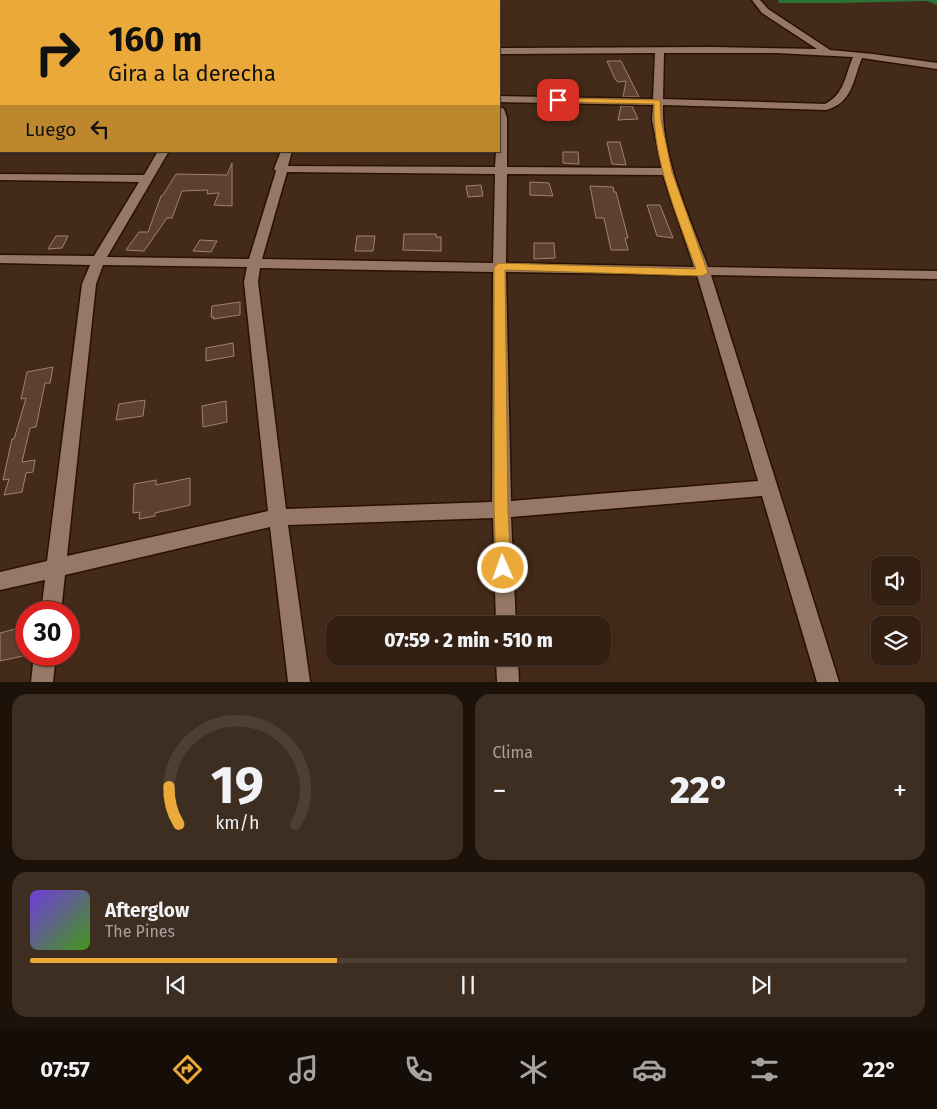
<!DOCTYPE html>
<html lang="es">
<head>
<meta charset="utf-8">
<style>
	body { margin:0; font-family:"Fira Sans",sans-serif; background:#3e2d21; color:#f1f3f6; height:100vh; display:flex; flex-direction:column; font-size:19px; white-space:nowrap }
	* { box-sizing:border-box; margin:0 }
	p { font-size:16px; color:#a9a3a0 }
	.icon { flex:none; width:28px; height:28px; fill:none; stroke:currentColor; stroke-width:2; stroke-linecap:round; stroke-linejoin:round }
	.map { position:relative; height:682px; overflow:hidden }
	.drawer { display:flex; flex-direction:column; gap:12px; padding:12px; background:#1c120a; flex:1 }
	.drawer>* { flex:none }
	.guide { position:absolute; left:0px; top:0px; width:500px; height:152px; box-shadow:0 1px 4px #0004,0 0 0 1px #4e3e33; background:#eba939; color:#111; overflow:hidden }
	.buttons { position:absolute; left:871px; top:556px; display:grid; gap:10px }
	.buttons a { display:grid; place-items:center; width:50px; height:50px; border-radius:10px; background:#332013; box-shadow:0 1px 4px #0004,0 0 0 1px #4e3e33; font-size:25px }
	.speed { position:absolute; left:15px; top:601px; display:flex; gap:10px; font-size:25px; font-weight:700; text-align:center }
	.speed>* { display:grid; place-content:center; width:65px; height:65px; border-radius:50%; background:#332013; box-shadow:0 1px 4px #0004,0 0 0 1px #4e3e33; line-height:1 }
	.speed .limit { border:8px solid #d22; background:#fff; color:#111 }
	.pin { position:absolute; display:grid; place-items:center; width:42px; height:42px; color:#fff; margin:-21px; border-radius:10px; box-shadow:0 2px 8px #0006 }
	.me { position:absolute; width:55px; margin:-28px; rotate:358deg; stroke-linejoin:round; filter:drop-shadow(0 0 4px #0008) }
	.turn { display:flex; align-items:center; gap:18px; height:105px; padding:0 25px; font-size:22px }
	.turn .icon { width:65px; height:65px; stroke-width:2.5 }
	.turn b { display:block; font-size:35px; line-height:42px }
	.then { display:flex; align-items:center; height:48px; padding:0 25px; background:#0003; gap:10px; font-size:19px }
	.big { font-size:38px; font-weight:800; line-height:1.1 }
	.drawer .card { flex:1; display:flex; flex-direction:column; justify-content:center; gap:8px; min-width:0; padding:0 18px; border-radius:15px; background:#3e2d21 }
	.drawer .dial { align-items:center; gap:0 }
	.dial svg { height:130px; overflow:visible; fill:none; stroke:#4e3e33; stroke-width:7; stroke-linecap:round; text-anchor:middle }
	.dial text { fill:#f1f3f6; stroke:none }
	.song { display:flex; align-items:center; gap:15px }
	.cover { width:60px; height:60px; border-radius:8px; background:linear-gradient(135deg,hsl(260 70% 55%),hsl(100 70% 35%)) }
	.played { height:5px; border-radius:2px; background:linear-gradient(90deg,#eba939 35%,#4e3e33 35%) }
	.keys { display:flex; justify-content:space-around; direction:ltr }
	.heat { display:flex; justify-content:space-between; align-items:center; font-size:28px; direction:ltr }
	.drawer .tiles { flex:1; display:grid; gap:12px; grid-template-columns:1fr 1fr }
	.card:last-child { grid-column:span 2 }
	.trip { position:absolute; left:326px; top:616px; width:285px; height:50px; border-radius:15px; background:#332013; box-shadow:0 1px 4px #0004,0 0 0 1px #4e3e33; font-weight:800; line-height:50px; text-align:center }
	.tab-bar { display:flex; height:80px; justify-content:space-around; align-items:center; background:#140d08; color:#a9a3a0 }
	.tab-bar .icon { width:35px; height:35px }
	.tab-bar .on { color:#eba939 }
	.tab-bar b { font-size:22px; color:#f1f3f6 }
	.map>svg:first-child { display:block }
	.forest { fill:#2d7237 }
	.building { fill:#5d4130; stroke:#a2816f }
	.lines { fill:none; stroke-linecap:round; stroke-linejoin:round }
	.street-casing { stroke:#291102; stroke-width:3 }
	.street { fill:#977866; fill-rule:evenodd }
	.route { fill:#eba939; stroke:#996e25 }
</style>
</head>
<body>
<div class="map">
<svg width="937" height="682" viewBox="0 0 937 682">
	<rect width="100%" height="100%" fill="#442a19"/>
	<path class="forest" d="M778 0H937V5L927 1 838 3H779Z"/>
	<path class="building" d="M607 61H621L639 97H623L626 81 618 82 615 79Z
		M621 106H632L638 119 618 120Z
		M607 142H620L626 165 612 164Z
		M563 152H578L579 164 563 163Z
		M232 163V206L214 205 219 193 207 194 208 190 182 191 172 218H167L144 251 126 250 139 232H148L161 196 163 195 176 174 227 175Z
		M530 182 549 183 553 196 530 195Z
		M481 185 483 196 468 197 466 186Z
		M590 186 613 187 614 192H616L628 238H625L628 250H611L604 218H596Z
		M647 205H660L673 238 657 236Z
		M404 234H436V237H441V251L403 250Z
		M56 236H68L62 248 48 249Z
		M357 236H375L373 251H355Z
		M200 240 217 241 211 252 193 251Z
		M534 243H554L555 258 534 259Z
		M240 302V315L213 319 214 317H211L212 306Z
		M233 343 234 356 206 361V348Z
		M53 367 50 383H45L36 427 30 428 22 462 35 460 33 472 26 473 22 492 4 495 9 479 3 480 12 439H14L26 398 21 399 27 372Z
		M145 400 143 416 116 420 119 404Z
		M226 401 227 422 203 427 202 406Z
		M190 478V505L155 513V516L139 519 140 512 133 513 134 484 156 480V485Z
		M26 626 23 656 0 661V633Z"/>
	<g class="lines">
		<defs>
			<path id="street" d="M213 0H221L222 1H214Z
				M752 0H760L768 9 830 50 873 54 937 63V69L862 58C853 79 853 103 826 110L663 105C661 157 690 218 708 267L937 271V279L711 275 839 682H817L762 496 511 517 516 625H496L493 518 288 525 310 682H288L270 527 65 575 61 612H41L45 580 0 590V572L47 561 82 284 90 265 0 263V255L94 256 139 182 0 180V174L144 175 158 151H169L107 257 249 259 276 171 274 169 281 151H292L288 166 495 167 496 151H499V106L504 109 507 118V167L662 168 652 120 653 105 499 102V96L653 99 655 53 499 54V48L713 47 817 49 762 13ZM664 53H777L853 57C845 75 845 94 825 104L663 99ZM287 172 495 174 493 263 262 259ZM507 174 663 175 694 267 506 263ZM103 265 247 267 244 282 268 511 67 556 96 284ZM260 268 493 272 492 502 286 509 258 282ZM506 272 697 275 758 481 511 501Z
				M0 19 1 20V25H0Z
				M0 41 1 42V48L0 47Z
				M34 655H56L53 682H31Z
				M496 658H518L519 682H497Z"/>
		</defs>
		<use href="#street" class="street-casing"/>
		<use href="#street" class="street"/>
	</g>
	<path class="route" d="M558 98 660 100 661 120 672 172 708 273 702 276 505 270 508 510 511 568 508 573 503 575 498 573 496 568 494 510V267L499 263 696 269C678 217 652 160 654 104L556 102V99Z"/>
</svg>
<div class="buttons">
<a><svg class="icon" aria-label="sound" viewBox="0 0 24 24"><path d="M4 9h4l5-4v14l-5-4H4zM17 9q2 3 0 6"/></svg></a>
<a><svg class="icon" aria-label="layers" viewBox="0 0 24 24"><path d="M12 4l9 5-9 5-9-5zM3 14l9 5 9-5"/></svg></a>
</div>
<div class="speed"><div class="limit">30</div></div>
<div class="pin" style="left:558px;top:100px;background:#d93025"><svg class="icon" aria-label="arrive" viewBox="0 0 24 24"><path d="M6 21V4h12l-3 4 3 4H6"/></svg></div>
<svg class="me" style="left:503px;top:568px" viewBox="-20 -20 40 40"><circle r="17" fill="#eba939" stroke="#fff" stroke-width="3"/><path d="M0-11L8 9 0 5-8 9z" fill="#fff"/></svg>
<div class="trip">07:59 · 2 min · 510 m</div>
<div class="guide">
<div class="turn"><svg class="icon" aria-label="right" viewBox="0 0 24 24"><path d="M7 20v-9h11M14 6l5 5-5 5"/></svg><div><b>160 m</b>Gira a la derecha</div></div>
<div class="then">Luego<svg class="icon" aria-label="left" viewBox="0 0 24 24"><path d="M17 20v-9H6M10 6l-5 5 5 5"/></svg></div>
</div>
</div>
<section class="drawer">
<div class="tiles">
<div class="card dial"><svg viewBox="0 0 100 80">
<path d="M14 69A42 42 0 1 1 86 69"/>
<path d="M14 69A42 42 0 0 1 8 46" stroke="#eba939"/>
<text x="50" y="56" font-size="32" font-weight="700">19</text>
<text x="50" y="72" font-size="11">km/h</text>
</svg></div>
<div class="card"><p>Clima</p>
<div class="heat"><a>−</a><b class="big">22°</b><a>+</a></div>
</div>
<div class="card">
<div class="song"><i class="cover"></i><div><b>Afterglow</b><p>The Pines</p></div></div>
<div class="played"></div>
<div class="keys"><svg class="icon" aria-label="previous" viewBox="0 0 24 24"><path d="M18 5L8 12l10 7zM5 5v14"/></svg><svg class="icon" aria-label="pause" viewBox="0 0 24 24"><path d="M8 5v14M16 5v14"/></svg><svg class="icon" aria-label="next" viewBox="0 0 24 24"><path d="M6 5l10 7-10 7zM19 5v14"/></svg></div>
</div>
</div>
</section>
<nav class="tab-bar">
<b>07:57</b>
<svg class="icon on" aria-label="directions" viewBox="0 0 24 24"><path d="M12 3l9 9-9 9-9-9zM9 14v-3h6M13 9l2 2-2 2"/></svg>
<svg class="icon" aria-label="music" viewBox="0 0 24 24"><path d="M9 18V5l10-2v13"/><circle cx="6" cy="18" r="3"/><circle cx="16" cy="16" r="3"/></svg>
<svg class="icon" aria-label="phone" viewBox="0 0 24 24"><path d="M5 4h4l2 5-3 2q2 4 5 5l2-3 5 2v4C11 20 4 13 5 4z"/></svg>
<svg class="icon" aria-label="climate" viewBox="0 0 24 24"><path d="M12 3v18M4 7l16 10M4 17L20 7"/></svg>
<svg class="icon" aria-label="car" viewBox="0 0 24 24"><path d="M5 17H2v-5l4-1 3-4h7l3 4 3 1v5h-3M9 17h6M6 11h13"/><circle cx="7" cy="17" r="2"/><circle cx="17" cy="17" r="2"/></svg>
<svg class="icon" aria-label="filters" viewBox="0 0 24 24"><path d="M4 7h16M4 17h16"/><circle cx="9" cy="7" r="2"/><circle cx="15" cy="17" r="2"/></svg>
<b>22°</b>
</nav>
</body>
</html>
